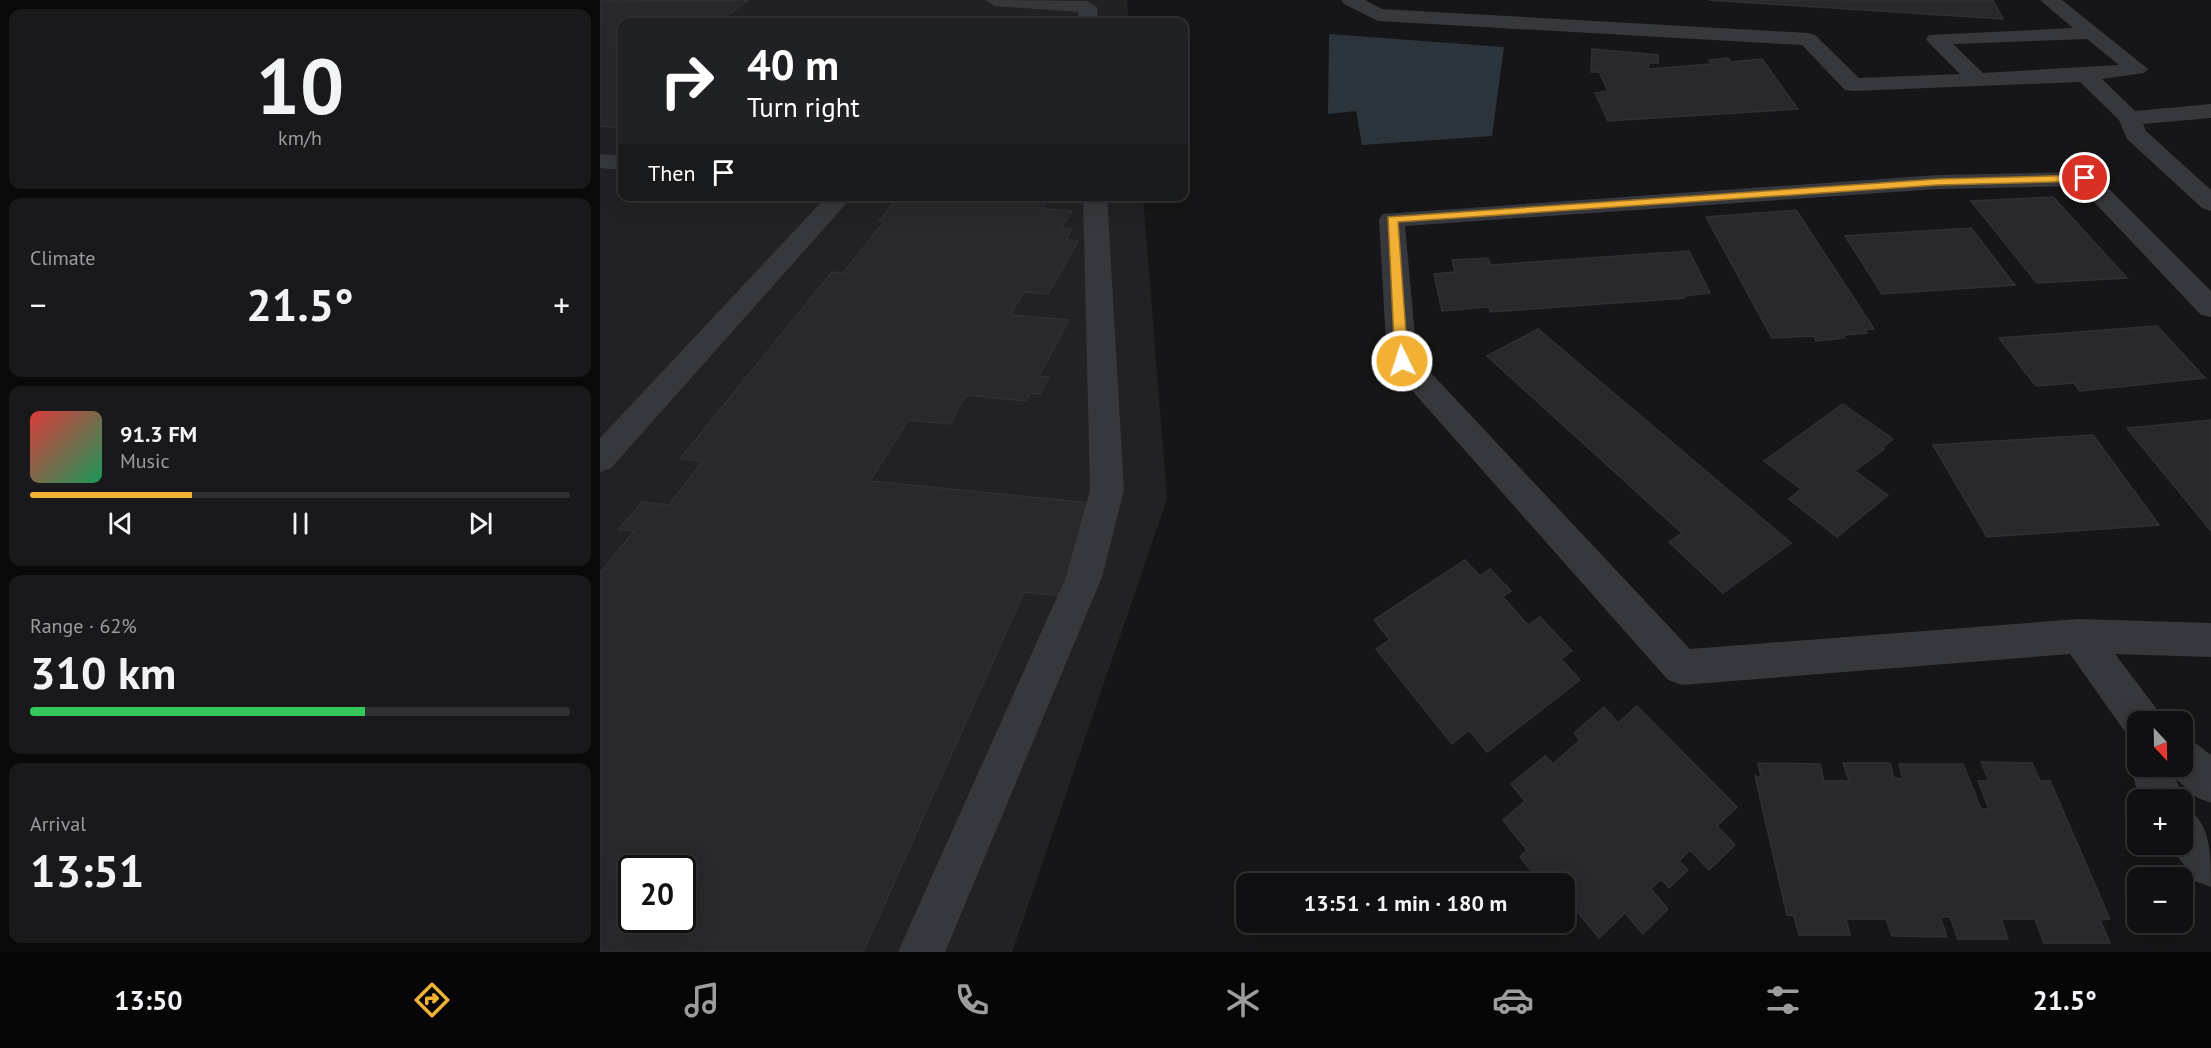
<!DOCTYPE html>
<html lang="en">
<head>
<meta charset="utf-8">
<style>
	body { margin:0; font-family:"PT Sans",sans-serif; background:#19191b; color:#f1f3f6; height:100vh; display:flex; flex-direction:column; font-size:22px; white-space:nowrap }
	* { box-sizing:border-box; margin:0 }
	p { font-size:20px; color:#9c9d9f }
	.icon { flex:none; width:33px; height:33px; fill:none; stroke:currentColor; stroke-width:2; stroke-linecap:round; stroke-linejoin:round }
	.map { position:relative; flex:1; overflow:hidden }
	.panel { display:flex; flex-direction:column; gap:9px; padding:9px; background:#09090a; width:600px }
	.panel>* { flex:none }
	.hud { position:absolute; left:18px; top:18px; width:570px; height:183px; border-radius:12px; box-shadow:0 6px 24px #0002,0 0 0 2px #303032; background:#202124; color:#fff; overflow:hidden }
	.needle { width:39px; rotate:158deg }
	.fabs { position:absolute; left:1527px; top:711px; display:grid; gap:12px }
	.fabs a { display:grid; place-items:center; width:66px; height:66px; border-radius:12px; background:#101012; box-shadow:0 6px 24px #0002,0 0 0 2px #303032; font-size:30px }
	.speed { position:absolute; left:18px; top:855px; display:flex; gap:12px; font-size:30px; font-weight:700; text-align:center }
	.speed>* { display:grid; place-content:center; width:78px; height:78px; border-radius:50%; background:#101012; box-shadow:0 6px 24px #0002,0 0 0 2px #303032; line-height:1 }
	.speed .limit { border:3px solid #111; border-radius:9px; background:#fff; color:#111 }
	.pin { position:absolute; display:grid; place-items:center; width:51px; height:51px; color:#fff; margin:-26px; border:3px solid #fff; border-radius:50%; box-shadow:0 2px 6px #0007 }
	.me { position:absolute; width:66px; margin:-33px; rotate:356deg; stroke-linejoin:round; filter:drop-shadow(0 0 4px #0008) }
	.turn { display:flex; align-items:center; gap:21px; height:126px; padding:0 30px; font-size:27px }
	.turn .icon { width:78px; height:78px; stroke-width:2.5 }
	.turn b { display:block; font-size:42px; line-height:51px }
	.then { display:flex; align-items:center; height:57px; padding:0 30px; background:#0003; gap:12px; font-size:22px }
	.big { font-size:45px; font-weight:700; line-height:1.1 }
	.panel .tile { flex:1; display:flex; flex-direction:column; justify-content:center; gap:9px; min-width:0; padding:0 21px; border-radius:12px; background:#19191b }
	.panel .dial { align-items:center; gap:0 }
	.dial b { font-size:78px; line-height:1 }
	.song { display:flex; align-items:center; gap:18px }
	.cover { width:72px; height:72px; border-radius:9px; background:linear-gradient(135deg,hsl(0 70% 55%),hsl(150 70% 35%)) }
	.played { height:6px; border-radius:3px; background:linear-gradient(90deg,#f2b134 30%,#303032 30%) }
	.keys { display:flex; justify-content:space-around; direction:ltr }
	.heat { display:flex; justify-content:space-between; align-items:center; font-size:33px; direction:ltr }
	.charge { height:9px; border-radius:4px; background:linear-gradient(90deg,#34c759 62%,#303032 0) }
	.trip { position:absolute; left:636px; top:873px; width:339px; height:60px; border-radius:12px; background:#101012; box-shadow:0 6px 24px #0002,0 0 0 2px #303032; font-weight:700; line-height:60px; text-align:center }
	.dock { display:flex; height:96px; justify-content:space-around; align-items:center; background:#060607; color:#9c9d9f }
	.dock .icon { width:42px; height:42px }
	.dock .current { color:#f2b134 }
	.dock b { font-size:27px; color:#f1f3f6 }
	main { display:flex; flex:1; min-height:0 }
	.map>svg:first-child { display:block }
	.built { fill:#222225; fill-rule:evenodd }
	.water { fill:#2c353c }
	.building { fill:#29292c; stroke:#303034; stroke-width:1.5; fill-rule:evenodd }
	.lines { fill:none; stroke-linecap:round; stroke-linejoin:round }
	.minor { fill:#37383d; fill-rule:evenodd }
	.route { fill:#f2b134; stroke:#9d7322; stroke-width:1.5 }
</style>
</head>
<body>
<main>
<section class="panel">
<div class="tile dial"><b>10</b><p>km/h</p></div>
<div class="tile"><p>Climate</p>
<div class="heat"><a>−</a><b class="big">21.5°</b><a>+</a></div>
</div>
<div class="tile">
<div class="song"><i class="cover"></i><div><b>91.3 FM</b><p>Music</p></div></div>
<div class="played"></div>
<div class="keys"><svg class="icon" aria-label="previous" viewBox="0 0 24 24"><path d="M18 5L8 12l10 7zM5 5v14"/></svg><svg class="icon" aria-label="pause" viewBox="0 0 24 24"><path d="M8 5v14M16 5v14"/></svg><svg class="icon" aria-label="next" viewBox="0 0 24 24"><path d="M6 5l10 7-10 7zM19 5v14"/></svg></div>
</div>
<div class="tile"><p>Range · 62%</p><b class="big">310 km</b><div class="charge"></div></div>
<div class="tile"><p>Arrival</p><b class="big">13:51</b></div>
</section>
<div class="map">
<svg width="1611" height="952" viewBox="0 0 1611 952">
	<rect width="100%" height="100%" fill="#161618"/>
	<path class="built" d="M0 0H527L529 22H22V196L543 197 567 499 412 952H0ZM32 868H82V920H32Z"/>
	<path class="water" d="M729 34 904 47 892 136 762 145 756 111 728 114Z"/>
	<path class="building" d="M0 0H148L120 21 138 22H22V128L0 126Z
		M1108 0H1393L1403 19Z
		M992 49 1058 55V63H1049L1048 69 1112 64 1109 60 1128 58 1131 62 1162 59 1198 109 1008 121 995 93 1008 91 999 72H991Z
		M299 196H450L442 209 472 211 461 228 472 229 466 239 478 241 448 294 424 292 410 315 469 320 439 376 449 377 440 394 430 393 426 401 366 395 350 424 308 420 270 481 500 504 461 596 424 592 263 952H0V573L34 531 19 529 42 502 69 505 103 461 80 459 232 272 243 273 284 222 279 221ZM32 868H82V920H32Z
		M1453 197 1527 278 1437 283 1371 201Z
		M1196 210 1274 329 1265 330 1267 333 1243 335 1245 338 1216 341 1214 336 1172 338 1106 217Z
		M1371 228 1415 285 1282 294 1245 236Z
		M1089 251 1110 293 1084 296 1085 298 890 312 889 307 842 311 834 274 855 272 852 260 888 258 890 265Z
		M1557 326 1605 378 1480 391 1474 383 1436 386 1399 338Z
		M938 329 1191 543 1123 593 1069 542 1082 533 887 356Z
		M1243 404 1293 439 1282 448 1284 449 1255 471 1288 495 1237 537 1189 499 1201 489 1164 461Z
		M1611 420V531L1527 428Z
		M1493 435 1559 525 1387 537 1333 445Z
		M865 560 880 576 890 569 911 591 903 597 928 625 940 617 972 651 961 659 980 680 887 752 869 730 852 744 776 649 790 640 774 620Z
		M1037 706 1137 807 1117 826 1135 845 1109 870 1090 850 1079 861 1088 870 1069 888 1061 879 1051 889 1068 909 1043 934 1025 913 999 938 964 896V884H955L951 879 942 884 920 857 927 850 903 820 925 801 911 784 945 756 953 764 980 740 974 733 1004 707 1018 723Z
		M1381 762 1432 763 1440 781H1450L1510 919 1500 920 1510 943H1444L1435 919H1401L1408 939H1358L1350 917H1340L1347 937 1292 936 1286 919H1246L1250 935H1199L1194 916 1187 915 1155 776 1161 777 1158 763 1220 764 1224 781H1249L1243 763H1290L1294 778 1303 779 1299 764H1363L1381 809H1389L1378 781H1389Z"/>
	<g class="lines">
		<path class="minor" d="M385 0 487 1 497 7 498 22H478V12L395 6Z
			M741 0H765L782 9 1208 33 1215 35 1259 78 1360 74 1329 43 1326 39 1329 35 1473 28 1440 0H1462L1548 69 1544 73 1502 79 1535 111 1611 104V118L1543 124 1546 131 1611 190V211L1602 208 1527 139 1519 120 1480 82 1253 91 1245 90 1202 45 778 21 744 4ZM1487 39 1519 65 1383 73 1353 44Z
			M0 154 22 156V170L0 168Z
			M1485 172 1494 174 1611 291V317L1601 315 1479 186 1338 189 805 226 817 358 1090 649 1479 619 1611 623V657L1515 654 1556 708 1562 722H1538V739L1528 736 1470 654 1082 685 1068 680 792 368 787 361 779 219 783 214 1338 175Z
			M227 196H253L11 468 0 472V438Z
			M483 196H507L524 490 502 577 345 952H298L466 577 490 490Z
			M1582 738 1597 744 1611 755V803L1596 797 1576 779 1584 800 1582 804V800H1539L1531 766 1537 751 1538 766H1582Z
			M1582 805C1611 821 1611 851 1611 887L1595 881 1569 844H1582Z"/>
	</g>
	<path class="route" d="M1485 175 1490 178 1489 181 1338 185 798 222 808 361 802 365 795 361 788 217 1338 179Z"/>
</svg>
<div class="fabs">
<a><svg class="needle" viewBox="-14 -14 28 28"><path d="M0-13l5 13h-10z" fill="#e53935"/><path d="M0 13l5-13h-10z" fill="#9c9d9f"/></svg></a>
<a>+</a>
<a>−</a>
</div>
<div class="speed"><div class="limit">20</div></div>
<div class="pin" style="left:1485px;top:178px;background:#d93025"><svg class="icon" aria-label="arrive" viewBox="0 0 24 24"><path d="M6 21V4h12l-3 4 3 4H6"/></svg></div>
<svg class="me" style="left:802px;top:361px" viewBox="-20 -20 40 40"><circle r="17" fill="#f2b134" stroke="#fff" stroke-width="3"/><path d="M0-11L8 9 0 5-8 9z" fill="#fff"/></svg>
<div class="trip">13:51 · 1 min · 180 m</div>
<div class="hud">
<div class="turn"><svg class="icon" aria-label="right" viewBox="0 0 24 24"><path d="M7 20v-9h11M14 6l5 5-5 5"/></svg><div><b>40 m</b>Turn right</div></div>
<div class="then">Then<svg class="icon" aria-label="arrive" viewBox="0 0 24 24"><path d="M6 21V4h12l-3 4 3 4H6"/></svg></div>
</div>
</div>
</main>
<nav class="dock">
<b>13:50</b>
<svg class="icon current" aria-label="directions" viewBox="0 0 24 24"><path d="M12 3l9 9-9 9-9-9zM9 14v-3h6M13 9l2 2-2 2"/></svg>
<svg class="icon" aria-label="music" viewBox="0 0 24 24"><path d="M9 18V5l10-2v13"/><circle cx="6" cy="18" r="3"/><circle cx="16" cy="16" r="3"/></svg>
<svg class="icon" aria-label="phone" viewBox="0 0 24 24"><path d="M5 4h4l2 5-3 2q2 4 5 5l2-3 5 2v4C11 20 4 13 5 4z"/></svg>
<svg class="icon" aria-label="climate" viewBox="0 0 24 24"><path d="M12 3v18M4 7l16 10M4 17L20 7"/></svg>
<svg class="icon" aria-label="car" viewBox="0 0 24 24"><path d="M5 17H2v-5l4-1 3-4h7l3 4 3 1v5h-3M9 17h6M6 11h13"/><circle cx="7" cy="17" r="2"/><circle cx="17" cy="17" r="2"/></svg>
<svg class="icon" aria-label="filters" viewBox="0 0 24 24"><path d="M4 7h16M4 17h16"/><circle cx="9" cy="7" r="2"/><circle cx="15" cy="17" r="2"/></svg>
<b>21.5°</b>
</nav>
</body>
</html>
